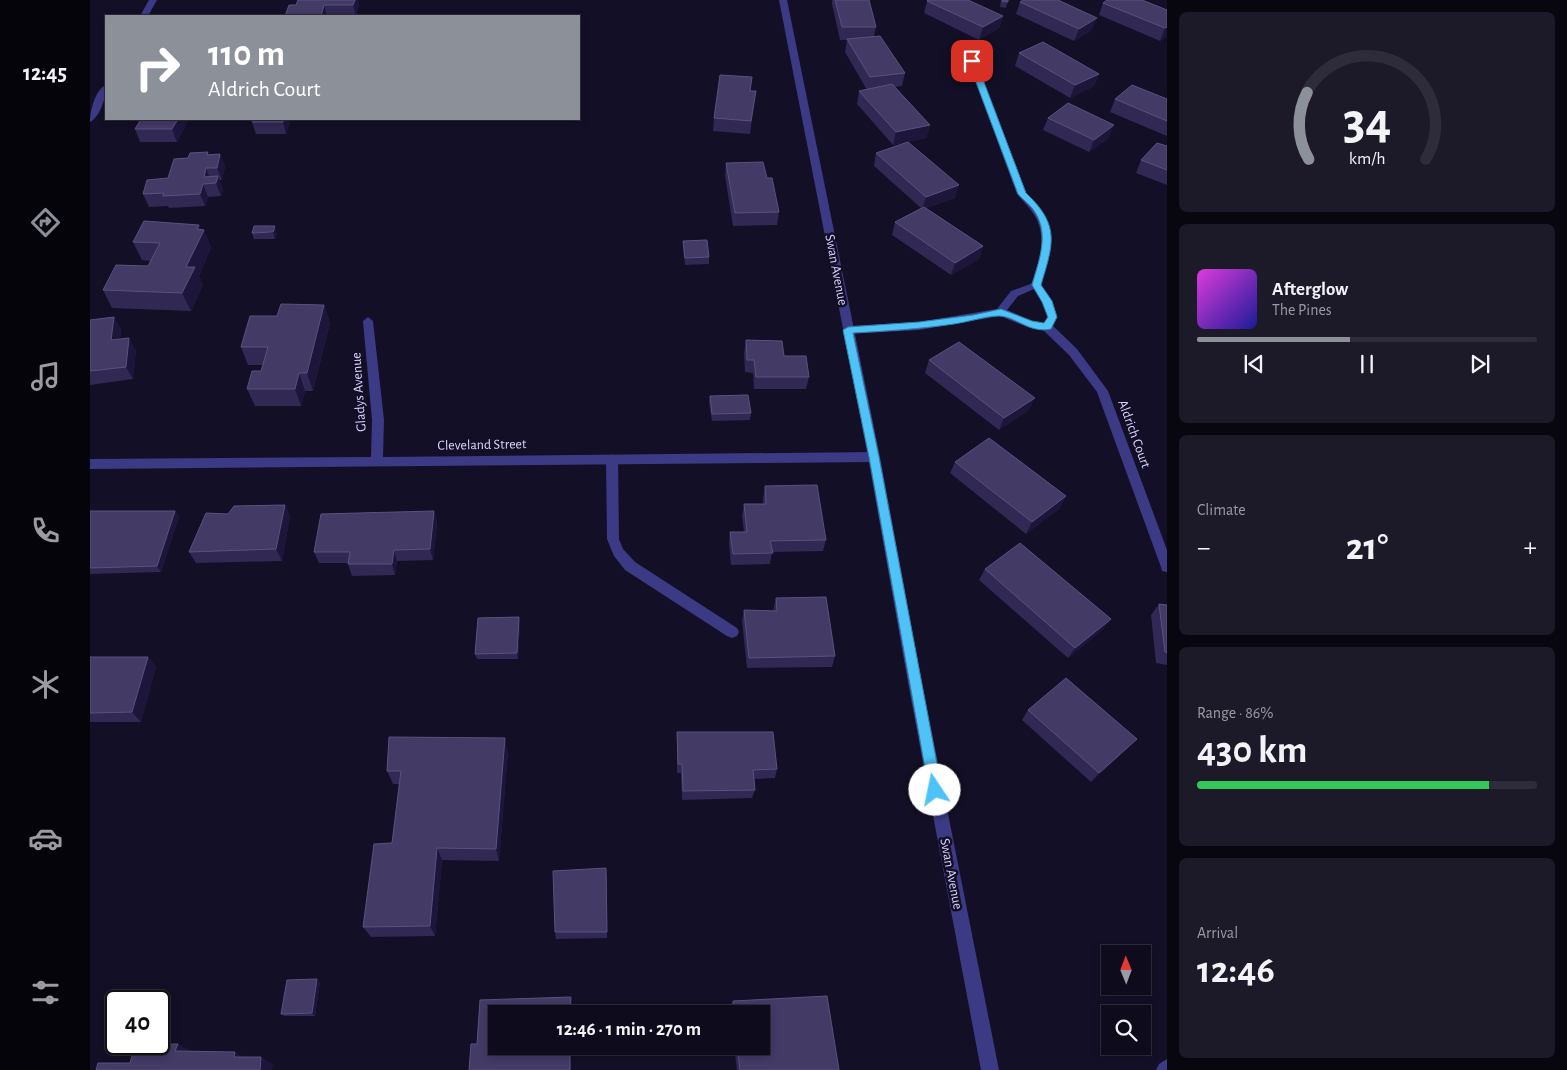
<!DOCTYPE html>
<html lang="en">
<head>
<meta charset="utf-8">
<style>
	body { margin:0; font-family:"Alegreya Sans",sans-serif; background:#1c1929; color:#f1f3f6; height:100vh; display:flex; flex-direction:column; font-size:19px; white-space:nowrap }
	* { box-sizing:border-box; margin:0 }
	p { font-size:16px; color:#9b9ba3 }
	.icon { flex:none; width:28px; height:28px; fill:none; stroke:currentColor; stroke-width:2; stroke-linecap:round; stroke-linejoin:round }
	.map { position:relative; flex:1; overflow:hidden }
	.details { display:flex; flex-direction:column; gap:12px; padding:12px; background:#08060f; width:400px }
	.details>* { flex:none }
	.top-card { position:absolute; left:15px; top:15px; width:475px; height:105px; border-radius:0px; box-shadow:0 2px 8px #0003,0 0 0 1px #2e2b3b; background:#8c9099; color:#fff; overflow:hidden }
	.needle { width:32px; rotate:359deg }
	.controls { position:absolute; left:1011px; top:945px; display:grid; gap:10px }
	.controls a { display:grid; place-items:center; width:50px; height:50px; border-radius:0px; background:#0e0b1c; box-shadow:0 2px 8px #0003,0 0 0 1px #2e2b3b; font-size:25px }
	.speed { position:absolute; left:15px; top:990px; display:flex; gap:10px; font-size:25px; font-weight:700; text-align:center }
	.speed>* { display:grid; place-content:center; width:65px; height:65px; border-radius:50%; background:#0e0b1c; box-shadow:0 2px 8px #0003,0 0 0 1px #2e2b3b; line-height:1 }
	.speed .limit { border:2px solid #111; border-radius:8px; background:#fff; color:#111 }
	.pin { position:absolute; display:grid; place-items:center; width:42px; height:42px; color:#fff; margin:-21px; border-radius:10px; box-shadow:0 2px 8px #0006 }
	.me { position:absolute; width:55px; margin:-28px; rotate:349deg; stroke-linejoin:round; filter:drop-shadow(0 0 4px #0008) }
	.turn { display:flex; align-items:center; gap:18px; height:105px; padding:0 20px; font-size:22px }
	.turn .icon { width:65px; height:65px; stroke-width:2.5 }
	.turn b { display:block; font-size:35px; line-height:42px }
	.big { font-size:38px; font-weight:700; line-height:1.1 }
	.details .card { flex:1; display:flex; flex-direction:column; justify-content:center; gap:8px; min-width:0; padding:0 18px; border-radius:8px; background:#1c1929 }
	.details .dial { align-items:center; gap:0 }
	.dial svg { height:130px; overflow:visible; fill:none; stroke:#2e2b3b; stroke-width:7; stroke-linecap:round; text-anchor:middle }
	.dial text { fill:#f1f3f6; stroke:none }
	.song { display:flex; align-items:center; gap:15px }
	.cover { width:60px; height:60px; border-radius:8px; background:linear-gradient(135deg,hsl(300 70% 55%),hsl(240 70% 35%)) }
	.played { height:5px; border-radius:2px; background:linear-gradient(90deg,#8c9099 45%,#2e2b3b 45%) }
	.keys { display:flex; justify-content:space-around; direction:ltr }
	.heat { display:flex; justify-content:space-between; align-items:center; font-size:28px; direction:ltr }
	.charge { height:8px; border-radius:4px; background:linear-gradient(90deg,#34c759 86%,#2e2b3b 0) }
	.trip { position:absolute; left:398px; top:1005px; width:282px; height:50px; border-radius:0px; background:#0e0b1c; box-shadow:0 2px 8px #0003,0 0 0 1px #2e2b3b; font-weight:700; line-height:50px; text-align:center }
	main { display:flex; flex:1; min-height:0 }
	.menu { display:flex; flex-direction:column; width:90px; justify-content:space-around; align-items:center; background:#06040b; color:#9b9ba3 }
	.menu .icon { width:35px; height:35px }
	.menu .current { color:#8c9099 }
	.menu b { font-size:22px; color:#f1f3f6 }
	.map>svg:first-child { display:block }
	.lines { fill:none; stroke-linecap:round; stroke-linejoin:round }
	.service { fill:#3d3a85; fill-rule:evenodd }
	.minor { fill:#3d3a85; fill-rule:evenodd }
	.tertiary { fill:#3d3a85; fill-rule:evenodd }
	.wall { fill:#312854 }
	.shaded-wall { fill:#1d163a }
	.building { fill:#433a66; stroke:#5a527e }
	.route { fill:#4fc3f7; stroke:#337fa1 }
	.labels { text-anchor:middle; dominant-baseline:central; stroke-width:5; stroke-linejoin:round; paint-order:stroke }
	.street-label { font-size:14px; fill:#d9d4ff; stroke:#130f26 }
</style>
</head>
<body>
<main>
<nav class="menu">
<b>12:45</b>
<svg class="icon current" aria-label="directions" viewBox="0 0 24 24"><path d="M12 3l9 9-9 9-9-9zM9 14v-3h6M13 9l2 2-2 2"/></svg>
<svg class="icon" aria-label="music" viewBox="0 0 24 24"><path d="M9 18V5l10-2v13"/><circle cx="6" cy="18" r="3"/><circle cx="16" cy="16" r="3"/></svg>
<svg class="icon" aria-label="phone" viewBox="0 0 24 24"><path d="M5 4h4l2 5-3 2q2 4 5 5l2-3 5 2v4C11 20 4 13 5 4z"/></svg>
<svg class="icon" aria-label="climate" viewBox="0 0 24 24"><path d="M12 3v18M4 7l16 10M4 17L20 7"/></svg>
<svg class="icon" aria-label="car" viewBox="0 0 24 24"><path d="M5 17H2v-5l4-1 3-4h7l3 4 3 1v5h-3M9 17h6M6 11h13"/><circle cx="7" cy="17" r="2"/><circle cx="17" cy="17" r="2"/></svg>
<svg class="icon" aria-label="filters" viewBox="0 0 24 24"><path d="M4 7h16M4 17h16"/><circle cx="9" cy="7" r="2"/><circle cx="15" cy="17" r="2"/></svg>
</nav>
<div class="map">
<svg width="1077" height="1070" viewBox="0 0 1077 1070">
	<rect width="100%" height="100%" fill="#130f26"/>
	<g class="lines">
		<path class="service" d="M879 59 886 61 936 193 954 214 959 226 961 247 950 287H942L941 285C948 263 958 238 945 216 940 208 933 201 927 194L878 61Z
			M957 323 961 324 987 349 1018 391 1077 550V572L1072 571 1071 567 1007 392 979 355 953 330 952 327Z
			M522 454 528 459 529 539 533 549 545 562 647 628 649 632 647 636 642 638 637 636 535 570 524 556 517 539 516 459Z"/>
		<path class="minor" d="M59 0H67L58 16H50Z
			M16 85C17 96 10 117 0 122 0 111 5 90 16 85Z
			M946 282 950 283 962 301 967 317 961 330 940 328 910 316 829 330 758 334 753 330 758 326 829 322 907 309 921 291ZM944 289 952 301 957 317 954 323 942 321 917 310 928 296Z
			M278 317 283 321 294 420 293 457 784 452 790 457 784 462 0 469V459L281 457 282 420 273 321Z"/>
		<path class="tertiary" d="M689 0H697L790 457 833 688 909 1070H891L819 688 778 457Z
			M1077 1059V1070H1066L1069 1064Z"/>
	</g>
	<path class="wall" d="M742 0H779L786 27 784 36 815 73 812 86 804 87 840 125 836 138 803 145 767 104 769 91 777 90 755 52 757 40H750L742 4Z
		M911 0H918L916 8 910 7Z
		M837 1 913 16 909 28 889 40 834 13Z
		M930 2 1002 30 984 41 926 14Z
		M1013 3 1077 10V36L1070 41 1009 15Z
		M199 5H269L266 16H195Z
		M929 53 1009 74 1004 86 980 98 925 66Z
		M661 91 664 104 660 134 623 131 624 118Z
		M1025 99H1077V136L1020 112Z
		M958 118 1019 138 999 152 953 130Z
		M99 119 87 142H50L45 129Z
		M201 119 196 134H166L162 122Z
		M1077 146V185L1046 173 1051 160Z
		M786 153 865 198 836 208 893 246 889 259 861 275 802 235 805 222 831 208 784 166Z
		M119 154H130L135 166 132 180H129L133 189 131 196 118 197 115 206 79 208 78 206 59 207 53 194 78 178 98 158Z
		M636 163 689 212 687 225 643 226 635 176Z
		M109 225 111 230H114L121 248 109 276 113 285 101 311 22 308 13 290 58 266 61 261 52 260 43 242Z
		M162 233H187L185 239H164Z
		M593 241 619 257V264L595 265 593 248Z
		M234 305 240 323 223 391H215L211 406H165L157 389 171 371 173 365H158L151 347 187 316Z
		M24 317 31 329 30 339 46 350 43 379 0 385V320Z
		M656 340 694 356 719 377 716 389H664L663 373 655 372 654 353Z
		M839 360 939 410 909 430 835 373Z
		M620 396 661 413 660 420 622 421 619 402Z
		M865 462 970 508 936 534 860 473Z
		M675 486 736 540 733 551 682 552 680 564 641 565 639 543 640 532H654L652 516 654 504H673V498Z
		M195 505 200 516 192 561 106 563 99 552 138 514Z
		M0 511H85L89 517 71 572 0 574Z
		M344 511 347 523 343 560 307 561 305 575 262 576 258 564V563H229L224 552Z
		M895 569 1021 619 1013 629 978 658 889 580Z
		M686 598 745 656 742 667 657 668 652 621 654 610 683 611Z
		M1069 604 1077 605V665L1066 663 1061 615Z
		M429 617 430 623 428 659H387L385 654Z
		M0 657H58L66 667 51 722H0Z
		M938 710 1038 748 1001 782 932 720Z
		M587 732 687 769 685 778 664 779 665 790 662 798 592 800 591 773H587Z
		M418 752 409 861 352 860 345 936 281 937 273 927 302 843 309 784H303L297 771Z
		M517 876V938L466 939 465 932Z
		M230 982 225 1016H194L191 1014Z
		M737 996 749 1070H647L644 1046H671V1014H641L640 1006 643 1001Z"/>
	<path class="shaded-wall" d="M265 0H268L269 5 266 16 263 5Z
		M234 5 237 16H231Z
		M913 16 909 28 889 40 893 27Z
		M1007 18 1002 30 984 41 989 29Z
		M1077 27V36L1070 41 1075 28Z
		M1009 74 1004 86 980 98 985 85Z
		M88 119H99L87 142 82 129Z
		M194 119H201L196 134 193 122Z
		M840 125 836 138 803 145 806 132Z
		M1024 125 1019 138 999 152 1004 140Z
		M130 154 135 166 132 180 127 168Z
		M116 168 121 181 114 177Z
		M128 176 133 189 131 196 126 183Z
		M113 184 118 197 115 206 110 194Z
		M869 185 865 198 832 209 836 197Z
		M109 225 112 233 114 230 121 248 109 276 113 285 101 311 92 293 96 267 107 229Z
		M185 226 187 233 185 239 183 232Z
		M893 246 889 259 861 275 865 263Z
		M234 305 240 323 223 391 217 373Z
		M24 317 31 329 28 353 21 340Z
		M39 338 46 350 43 379 36 367Z
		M209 373 215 391 211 406 205 389Z
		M945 398 939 410 909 430 914 418Z
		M976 496 970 508 936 534 942 522Z
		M195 505 200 516 192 561 186 549Z
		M85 511 89 517 71 572 67 566Z
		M344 511 347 523 343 560 340 549Z
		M304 550 307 561 305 575 302 564Z
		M429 617 430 623 428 659 427 653Z
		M1021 619 1013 629 978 658 985 648Z
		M58 657 66 667 51 722 42 712Z
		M415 738 418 752 409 861 406 849Z
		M1047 739 1038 748 1001 782 1009 773Z
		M347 848 352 860 345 936 340 926Z
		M227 979 230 982 225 1016 222 1013Z
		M481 997 482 1003V1014H480Z
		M88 1044 102 1051H85Z
		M480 1046H481V1070H480Z
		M145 1052 157 1059 144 1057Z
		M171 1057 183 1064 182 1070H170Z"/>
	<path class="building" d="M208 0H265L263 5H234L231 16H195L199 5H206Z
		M745 0H779L786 27H752Z
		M838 0H878L913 16 893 27 837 1Z
		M912 0H918V2L912 1Z
		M933 0H968L1007 18 989 29 930 2Z
		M1017 0H1052L1077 10V27L1075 28 1013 3Z
		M790 36 815 73 780 77 757 39Z
		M953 42 1009 74 985 85 929 53Z
		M630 75 662 77 660 91H666L661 121 624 118Z
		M802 84 840 125 806 132 769 91Z
		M1042 85 1077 99V121L1025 99Z
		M978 103 1024 125 1004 140 958 118Z
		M51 119H88L82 129H45Z
		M163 119H194L193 122H162Z
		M818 142 869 185 836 197 786 153Z
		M1067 143 1077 146V170L1051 160Z
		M118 152 117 155 130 154 127 168H116L114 177 128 176 126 183 113 184 110 194 73 196 74 193 53 194 57 180 78 178 84 159 98 158 100 153Z
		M673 162 677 178H682L689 212 645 213 636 163Z
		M834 207 893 246 865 263 805 222Z
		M54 221 109 225 107 229 114 230 96 267H105L92 293 13 290 26 265 58 266 70 243 43 242Z
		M164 226H185L183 232 162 233Z
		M617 240 619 257 595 258 593 241Z
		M191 304 234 305 217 373H209L205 389H157L162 371H171L178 347H151L160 316H187Z
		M24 317 21 340 39 338 36 367 0 371V320Z
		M656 340 692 341 694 356H716L719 377H666L664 360H657Z
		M869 342 945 398 914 418 839 360Z
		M658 395 661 413 622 414 620 396Z
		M899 438 976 496 942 522 865 462Z
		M727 485 736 540 680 541 683 553 643 554 640 532H657L654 504H676L675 486Z
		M195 505 186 549 99 552 116 513 138 514 144 506Z
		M0 511H85L67 566 0 568Z
		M344 511 340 549 304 550 302 564H258L260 552H224L231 514Z
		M930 543 1021 619 985 648 895 569Z
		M736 597 745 656 659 658 654 610 687 611 686 598Z
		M1069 604 1077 605V653L1075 652Z
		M429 617 427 653 385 654 388 618Z
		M0 657H58L42 712 0 713Z
		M976 678 1047 739 1009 773 938 710Z
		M587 732H683L687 769 663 770 665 790 593 791 592 764H588Z
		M299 737 415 738 406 849 347 848 340 926 273 927 284 844 302 843 311 771H297Z
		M516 868 517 932H465L463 871Z
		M227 979 222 1013 191 1014 197 980Z
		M737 996 749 1070H650L647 1046H671V1014H644L643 1001Z
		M481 997 480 1014H406V1046H480V1070H379L381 1044H387L390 1000Z
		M88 1044 85 1051 145 1052 144 1057H171L170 1070H6L8 1063H40L45 1045Z"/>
	<path class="route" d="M882 59 886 61 936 193C971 226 963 244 951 285L962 301 967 317 961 329C940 334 925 316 909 316 896 316 878 322 864 324 830 329 797 331 763 333L789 457 852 790 850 794 845 796 841 794 839 790 779 457 753 330 758 327 829 322 883 315 911 309 942 321 954 323 958 317 952 302 942 285C949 260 961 232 942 208 938 203 932 199 928 194L878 61Z"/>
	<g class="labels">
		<g class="street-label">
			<text transform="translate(746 270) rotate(79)">Swan Avenue</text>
			<text transform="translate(269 392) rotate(-94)">Gladys Avenue</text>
			<text transform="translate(1044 434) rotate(70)">Aldrich Court</text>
			<text transform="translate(392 445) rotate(-1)">Cleveland Street</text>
			<text transform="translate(861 874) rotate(79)">Swan Avenue</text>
		</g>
	</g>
</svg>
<div class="controls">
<a><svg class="needle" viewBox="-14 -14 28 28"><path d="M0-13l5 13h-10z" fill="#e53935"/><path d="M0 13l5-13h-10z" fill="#9b9ba3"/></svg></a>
<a><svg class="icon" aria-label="search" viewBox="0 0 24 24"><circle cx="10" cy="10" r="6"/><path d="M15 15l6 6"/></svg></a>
</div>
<div class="speed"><div class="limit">40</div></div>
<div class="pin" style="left:882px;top:61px;background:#d93025"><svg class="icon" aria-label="arrive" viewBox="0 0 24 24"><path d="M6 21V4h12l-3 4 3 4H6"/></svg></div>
<svg class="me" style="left:845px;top:790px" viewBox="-20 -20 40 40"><circle r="19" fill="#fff"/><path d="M0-13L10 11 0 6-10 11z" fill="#4fc3f7"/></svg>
<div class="trip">12:46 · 1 min · 270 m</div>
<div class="top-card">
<div class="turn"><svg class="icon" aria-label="right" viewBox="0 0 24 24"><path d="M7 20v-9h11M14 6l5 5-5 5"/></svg><div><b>110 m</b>Aldrich Court</div></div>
</div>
</div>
<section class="details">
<div class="card dial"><svg viewBox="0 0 100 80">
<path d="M14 69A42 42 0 1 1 86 69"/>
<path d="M14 69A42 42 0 0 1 13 28" stroke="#8c9099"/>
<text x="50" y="56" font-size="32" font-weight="700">34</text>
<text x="50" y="72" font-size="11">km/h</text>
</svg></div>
<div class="card">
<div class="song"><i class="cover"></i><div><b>Afterglow</b><p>The Pines</p></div></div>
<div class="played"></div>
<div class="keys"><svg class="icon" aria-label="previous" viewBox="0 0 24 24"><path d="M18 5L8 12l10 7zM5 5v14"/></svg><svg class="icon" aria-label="pause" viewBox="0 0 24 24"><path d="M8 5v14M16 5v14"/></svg><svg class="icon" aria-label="next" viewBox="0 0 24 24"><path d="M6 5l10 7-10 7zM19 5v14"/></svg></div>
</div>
<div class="card"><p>Climate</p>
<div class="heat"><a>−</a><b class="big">21°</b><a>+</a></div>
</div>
<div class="card"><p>Range · 86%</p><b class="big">430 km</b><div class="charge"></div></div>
<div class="card"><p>Arrival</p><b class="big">12:46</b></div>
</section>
</main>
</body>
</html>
